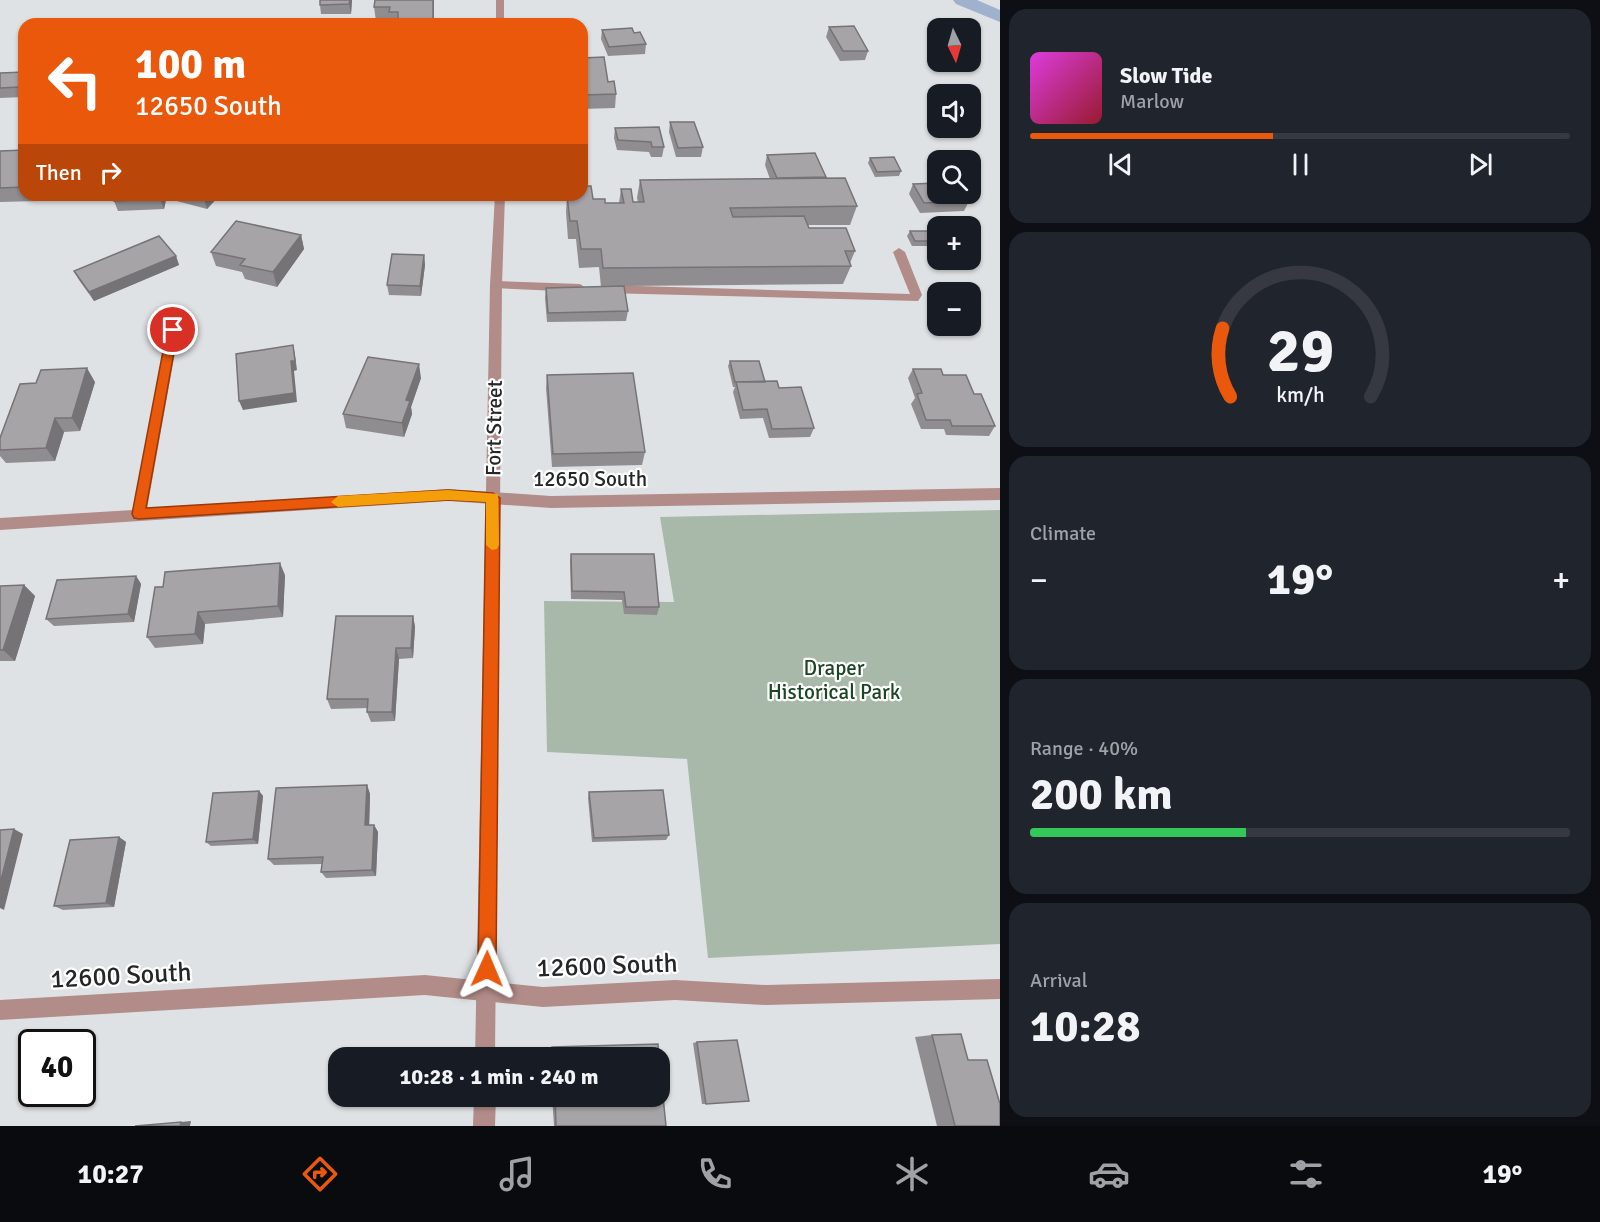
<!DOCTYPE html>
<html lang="en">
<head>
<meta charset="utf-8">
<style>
	body { margin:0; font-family:Signika,sans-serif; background:#20242c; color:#f1f3f6; height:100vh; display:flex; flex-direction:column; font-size:22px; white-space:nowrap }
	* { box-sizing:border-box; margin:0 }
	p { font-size:20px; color:#9ea1a6 }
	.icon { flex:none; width:33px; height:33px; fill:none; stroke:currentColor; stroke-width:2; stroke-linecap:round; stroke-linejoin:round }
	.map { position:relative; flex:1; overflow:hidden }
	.details { display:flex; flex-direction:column; gap:9px; padding:9px; background:#0d0f14; width:600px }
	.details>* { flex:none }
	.guide { position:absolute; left:18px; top:18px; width:570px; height:183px; border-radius:18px; box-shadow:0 2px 4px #0004; background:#ea580c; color:#fff; overflow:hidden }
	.needle { width:39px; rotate:175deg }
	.fabs { position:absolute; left:927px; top:18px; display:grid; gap:12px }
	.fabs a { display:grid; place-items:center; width:54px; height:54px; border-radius:12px; background:#171b24; box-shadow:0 2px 4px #0004; font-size:30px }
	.speed { position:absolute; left:18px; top:1029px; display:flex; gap:12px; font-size:30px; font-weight:700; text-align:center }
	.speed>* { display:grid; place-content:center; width:78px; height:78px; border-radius:50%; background:#171b24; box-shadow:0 2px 4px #0004; line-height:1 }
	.speed .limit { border:3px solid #111; border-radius:9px; background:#fff; color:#111 }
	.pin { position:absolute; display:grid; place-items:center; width:51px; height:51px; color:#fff; margin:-26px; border:3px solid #fff; border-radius:50%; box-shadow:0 2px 6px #0007 }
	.me { position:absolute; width:66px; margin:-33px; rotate:1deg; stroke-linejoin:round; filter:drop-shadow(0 0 4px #0008) }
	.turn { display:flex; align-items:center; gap:21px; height:126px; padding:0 18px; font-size:27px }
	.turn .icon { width:78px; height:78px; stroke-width:2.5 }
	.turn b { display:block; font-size:42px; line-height:51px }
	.then { display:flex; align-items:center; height:57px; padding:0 18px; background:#0003; gap:12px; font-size:22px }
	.big { font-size:45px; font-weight:700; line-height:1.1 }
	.details .tile { flex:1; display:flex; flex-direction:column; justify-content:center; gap:9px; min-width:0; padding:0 21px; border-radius:18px; background:#20242c }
	.details .dial { align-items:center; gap:0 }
	.dial svg { height:156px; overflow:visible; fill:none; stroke:#363941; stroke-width:7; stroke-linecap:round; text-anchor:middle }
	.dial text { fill:#f1f3f6; stroke:none }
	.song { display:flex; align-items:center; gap:18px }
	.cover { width:72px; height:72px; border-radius:9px; background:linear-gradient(135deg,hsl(300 70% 55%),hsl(350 70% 35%)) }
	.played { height:6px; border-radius:3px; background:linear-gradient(90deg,#ea580c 45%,#363941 45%) }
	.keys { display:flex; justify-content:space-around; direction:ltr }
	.heat { display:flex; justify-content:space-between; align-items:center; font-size:33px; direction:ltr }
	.charge { height:9px; border-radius:4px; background:linear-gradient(90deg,#34c759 40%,#363941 0) }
	.trip { position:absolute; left:328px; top:1047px; width:342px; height:60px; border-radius:18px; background:#171b24; box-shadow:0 2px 4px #0004; font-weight:700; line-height:60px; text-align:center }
	.dock { display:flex; height:96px; justify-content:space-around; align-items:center; background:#090b0e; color:#9ea1a6 }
	.dock .icon { width:42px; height:42px }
	.dock .active { color:#ea580c }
	.dock b { font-size:27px; color:#f1f3f6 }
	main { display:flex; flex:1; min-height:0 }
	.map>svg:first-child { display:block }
	.green { fill:#a8b9aa }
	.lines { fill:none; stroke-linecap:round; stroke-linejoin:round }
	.canal { fill:#9fb1cd; fill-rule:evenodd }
	.service { fill:#b28c89; fill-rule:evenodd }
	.minor { fill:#b28c89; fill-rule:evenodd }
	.tertiary { fill:#b28c89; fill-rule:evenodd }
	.wall { fill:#908d90 }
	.shaded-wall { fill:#757375 }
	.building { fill:#a7a4a7; stroke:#757375; stroke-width:1.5 }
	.route { fill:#ea580c; stroke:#983908; stroke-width:1.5 }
	.slow { fill:#f59e0b }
	.labels { text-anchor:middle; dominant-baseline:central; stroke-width:4.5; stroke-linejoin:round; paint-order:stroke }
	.street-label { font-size:21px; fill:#252627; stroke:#fff }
	.park-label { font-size:21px; fill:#1b4624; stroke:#fff }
	.near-street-label { font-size:26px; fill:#252627; stroke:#fff }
</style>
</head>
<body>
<main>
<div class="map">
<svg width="1000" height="1126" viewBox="0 0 1000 1126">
	<rect width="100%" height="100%" fill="#dfe2e4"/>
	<path class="green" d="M1000 510V944L708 958 687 759 547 752 544 601 674 602 660 517Z"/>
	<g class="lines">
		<path class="canal" d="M953 0H977L1000 10V22L956 4Z"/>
		<path class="service" d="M899 248 905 252 922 295 918 301 604 293 598 289 604 285 910 294 893 252Z
			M496 281 580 284 586 288 580 292 492 288 490 285Z"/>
		<path class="minor" d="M173 326 179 330 147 509 448 489 551 496 1000 488V500L551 508 448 501 0 530V518L133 510 167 330Z
			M425 975 543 987 675 980 766 985 1000 979V999L766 1005 675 1000 543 1007 425 995 0 1020V1000Z"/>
		<path class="tertiary" d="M496 0H504V24H496Z
			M495 195H505L502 285 495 1058H475L490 285Z
			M474 1096H496L495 1126H473Z"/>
	</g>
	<path class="wall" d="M352 0 351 14H321L320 5Z
		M375 0H434V24H391L390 20 376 21 374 7Z
		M829 27 868 51 865 60 840 61 826 37Z
		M602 30 634 33 646 44 645 54 608 56 601 39Z
		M582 58 608 82 616 94 615 108 582 109Z
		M24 72V97L0 98V73Z
		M670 122 703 147 701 157H676L669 132Z
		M615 128 664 147 662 157H651L649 152 617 150 614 138Z
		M24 150V195H40L38 201 0 202V151Z
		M767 155 826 177 825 178 857 206 850 225H808L809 228 855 251 850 263 851 266 843 284 624 286 628 311 626 321 547 322 545 298 546 288 601 287 599 267 579 268 576 239H568L566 212 567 195 593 199 605 203H619L621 189 633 202H638L637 198 640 180 770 179 765 165Z
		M870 158 901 171 899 176 875 177 868 163Z
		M913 184 969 201 964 211 920 213 909 194Z
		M167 195 164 209 118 211 114 201Z
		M168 195H220L207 209 169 199Z
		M331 195H348V197L332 198Z
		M910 231 937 241 934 246H912L907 236Z
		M301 235 304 249 277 287 245 279 242 272 216 266 211 252Z
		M424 255 425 265 421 296 389 295 387 285Z
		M176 256 179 265 94 301 79 280 74 271Z
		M730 361 765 382 779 388 814 428 810 437 769 438 763 418 740 419 733 392 735 387H733L728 366Z
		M913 369 943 375 974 394 995 426 989 436 946 435 944 429H921L911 404 915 398 908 378Z
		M547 375 645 452 642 465 552 467 546 388Z
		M421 378 411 407 412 414 404 437 346 428 343 414Z
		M95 382 80 431 64 432 55 461 6 463 0 456V450Z
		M571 554 659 607 657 615 624 614 622 600 571 599 570 562Z
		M285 575 283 617 205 624 203 644 155 648 147 637 155 587Z
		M136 576 141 584 134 622 54 626 46 619Z
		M24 585 35 596 15 661H0V586Z
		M413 616 415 627 413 658 399 659 395 721 371 722 367 712 368 708 331 709 327 699Z
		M367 785 370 794 369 825H374L378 832 376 876 326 878 321 872 322 864 274 865 268 859Z
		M259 791 263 796 258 844 211 846 206 842Z
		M589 792 669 835 666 840 592 842 588 798Z
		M119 837 126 842 114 907 63 910 54 906Z
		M932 1035 968 1060 1000 1126H937L915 1037Z
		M697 1042 706 1104H702L693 1043Z
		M552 1047 659 1058H551L550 1049Z
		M552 1096H660L666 1126H554Z"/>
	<path class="shaded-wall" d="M350 0H352L351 14 349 4Z
		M433 0H434V24H433Z
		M24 78V96L20 87Z
		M35 195H40L38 201Z
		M161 195H167L164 209 160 199Z
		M208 195H220L207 209 204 199Z
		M301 235 304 249 277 287 273 272Z
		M424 255 425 265 421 296 420 286Z
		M176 256 179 265 94 301 89 292Z
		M293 345 295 355 297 370 294 371 297 402 243 410 239 401 291 361Z
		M419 364 421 378 411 407 412 414 404 437 402 423 406 400Z
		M87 368 95 382 80 431 72 418Z
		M55 418 64 432 55 461 46 448Z
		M280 563 285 575 283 617 278 606Z
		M136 576 141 584 134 622 128 614Z
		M24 585 35 596 15 661 3 650Z
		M198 612 205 624 203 644 195 634Z
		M413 616 415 627 413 658 411 648Z
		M396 648 399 659 395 721 392 712Z
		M367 785 370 794 369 833 365 825Z
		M259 791 263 796 258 844 253 839Z
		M374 825 378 832 376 876 372 870Z
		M14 829 23 834 4 910 0 908V884Z
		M119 837 126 842 114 907 106 903Z
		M191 1121 190 1126H180L181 1122Z"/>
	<path class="building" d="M320 0H350L349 4 320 5Z
		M375 0H433V19H398V12H389L390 7H374Z
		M854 26 868 51H843L829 27Z
		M632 28 634 33 640 32 646 44 609 47 602 30Z
		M604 57 608 82 614 81 616 94 582 95V58Z
		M24 72V78L20 87 0 88V73Z
		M670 122H694L703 147 678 148Z
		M659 127 664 147H652L651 142 618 140 615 128Z
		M24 150V187L0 188V151Z
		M815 153 826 177 777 178 767 155Z
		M894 157 901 171 877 172 870 158Z
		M845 178 857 206 730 208 733 217 804 216 809 228H846L855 251H845L851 266 603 268 601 249H581L577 221H570L567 195H582V186H591L593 199H605V203H624L621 189H631L633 202H644L640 180Z
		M938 183V194H964L969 201 924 203 913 184Z
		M116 195H161L160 199 114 201Z
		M188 195H208L204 199Z
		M236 221 301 235 273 272 240 265 245 259 211 252Z
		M910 231H932L937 241H915Z
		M159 236 176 256 89 292 74 271Z
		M392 254 424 255 420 286 387 285Z
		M624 286 628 311 548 313 546 288Z
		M293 345 295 361H291L294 393 239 401 236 354Z
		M368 357 419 364 406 400 410 401 402 423 343 414Z
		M730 361H759L765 382H735Z
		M87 368 72 418H55L46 448 0 450V438L20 384 36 383 41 370Z
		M913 369H941L943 375H966L974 394H981L995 426H952L950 420H926L917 394 922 393Z
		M633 373 645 452 553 454 547 375Z
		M777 381 779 388 801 387 814 428 772 429 767 409 743 410 736 382Z
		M571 554H654L659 607H626L624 592 572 591Z
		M280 563 278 606 198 612 195 634 147 637 155 587H163L165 572Z
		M136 576 128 614 46 619 57 580Z
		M24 585 3 650H0V586Z
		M336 616H413L411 648H396L392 712H367L368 699H327Z
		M367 785 365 825H374L372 870 321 872 323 857 268 859 276 788Z
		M663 790 669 835 594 838 589 792Z
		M259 791 253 839 206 842 213 793Z
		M14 829 0 884V830Z
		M119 837 106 903 54 906 70 840Z
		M961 1034 968 1060H987L1000 1104V1126H955L932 1035Z
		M737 1040 749 1101 706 1104 697 1042Z
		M658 1044 659 1058H553L552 1047Z
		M660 1067 666 1126H556L555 1096H660Z
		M181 1122 180 1126H135Z"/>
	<path class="route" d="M173 326 178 330 146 508 448 490 493 493 500 498 496 969 493 975 487 978 480 975 478 969 486 502 448 500 139 519 134 518 132 514 167 330Z"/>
	<path class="slow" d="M448 490 498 494 499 545 497 549 492 550 486 545V502L448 500 338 507 331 502 338 496Z"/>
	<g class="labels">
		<g class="street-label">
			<text transform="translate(494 428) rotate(-89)">Fort Street</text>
			<text x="590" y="479">12650 South</text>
		</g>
		<g class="park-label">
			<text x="834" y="668">Draper<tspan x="834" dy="24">Historical Park</tspan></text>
		</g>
		<g class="near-street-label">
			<text transform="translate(607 966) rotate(-2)">12600 South</text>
			<text transform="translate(121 976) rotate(-3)">12600 South</text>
		</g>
	</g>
</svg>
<div class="fabs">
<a><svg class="needle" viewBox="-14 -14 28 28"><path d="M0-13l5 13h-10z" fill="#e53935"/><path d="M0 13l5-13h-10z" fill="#9ea1a6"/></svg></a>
<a><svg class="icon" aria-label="sound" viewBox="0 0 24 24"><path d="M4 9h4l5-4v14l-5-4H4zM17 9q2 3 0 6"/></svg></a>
<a><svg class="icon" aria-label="search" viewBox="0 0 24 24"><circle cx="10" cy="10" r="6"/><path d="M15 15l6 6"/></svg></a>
<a>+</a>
<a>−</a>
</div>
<div class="speed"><div class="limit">40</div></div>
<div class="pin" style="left:173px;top:330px;background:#d93025"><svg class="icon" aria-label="arrive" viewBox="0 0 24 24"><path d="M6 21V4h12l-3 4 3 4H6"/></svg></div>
<svg class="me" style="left:487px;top:969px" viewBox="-20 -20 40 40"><path d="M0-17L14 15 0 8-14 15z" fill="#ea580c" stroke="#fff" stroke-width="4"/></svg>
<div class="trip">10:28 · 1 min · 240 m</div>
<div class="guide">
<div class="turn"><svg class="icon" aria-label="left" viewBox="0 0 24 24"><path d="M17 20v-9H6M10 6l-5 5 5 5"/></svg><div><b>100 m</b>12650 South</div></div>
<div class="then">Then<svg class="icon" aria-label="right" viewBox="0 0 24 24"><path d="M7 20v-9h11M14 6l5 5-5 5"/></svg></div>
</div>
</div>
<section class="details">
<div class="tile">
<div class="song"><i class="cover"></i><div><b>Slow Tide</b><p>Marlow</p></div></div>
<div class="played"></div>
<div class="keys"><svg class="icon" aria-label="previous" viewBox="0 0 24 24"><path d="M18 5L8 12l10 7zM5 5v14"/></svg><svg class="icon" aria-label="pause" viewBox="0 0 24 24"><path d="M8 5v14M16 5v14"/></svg><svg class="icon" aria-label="next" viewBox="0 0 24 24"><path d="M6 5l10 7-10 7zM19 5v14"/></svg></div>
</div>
<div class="tile dial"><svg viewBox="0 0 100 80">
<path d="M14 69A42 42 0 1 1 86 69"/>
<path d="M14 69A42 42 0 0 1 10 34" stroke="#ea580c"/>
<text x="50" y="56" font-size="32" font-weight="700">29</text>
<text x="50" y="72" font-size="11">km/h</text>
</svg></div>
<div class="tile"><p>Climate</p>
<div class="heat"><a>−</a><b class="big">19°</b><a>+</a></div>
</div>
<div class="tile"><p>Range · 40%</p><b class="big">200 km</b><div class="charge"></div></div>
<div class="tile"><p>Arrival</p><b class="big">10:28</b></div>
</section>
</main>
<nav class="dock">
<b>10:27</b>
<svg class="icon active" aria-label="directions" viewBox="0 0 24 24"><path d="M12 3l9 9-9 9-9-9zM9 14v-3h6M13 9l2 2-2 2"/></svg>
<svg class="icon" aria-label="music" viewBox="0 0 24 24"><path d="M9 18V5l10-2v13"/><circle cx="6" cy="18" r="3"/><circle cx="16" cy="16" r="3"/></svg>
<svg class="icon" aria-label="phone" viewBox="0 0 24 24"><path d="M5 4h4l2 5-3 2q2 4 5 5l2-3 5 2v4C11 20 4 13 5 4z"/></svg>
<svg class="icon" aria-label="climate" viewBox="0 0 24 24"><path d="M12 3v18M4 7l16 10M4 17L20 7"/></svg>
<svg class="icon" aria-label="car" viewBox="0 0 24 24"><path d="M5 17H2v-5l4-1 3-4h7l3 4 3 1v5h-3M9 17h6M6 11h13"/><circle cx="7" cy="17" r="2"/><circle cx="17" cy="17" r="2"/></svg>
<svg class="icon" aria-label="filters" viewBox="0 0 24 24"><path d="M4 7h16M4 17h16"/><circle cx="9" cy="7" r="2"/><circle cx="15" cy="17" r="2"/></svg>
<b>19°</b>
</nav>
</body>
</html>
